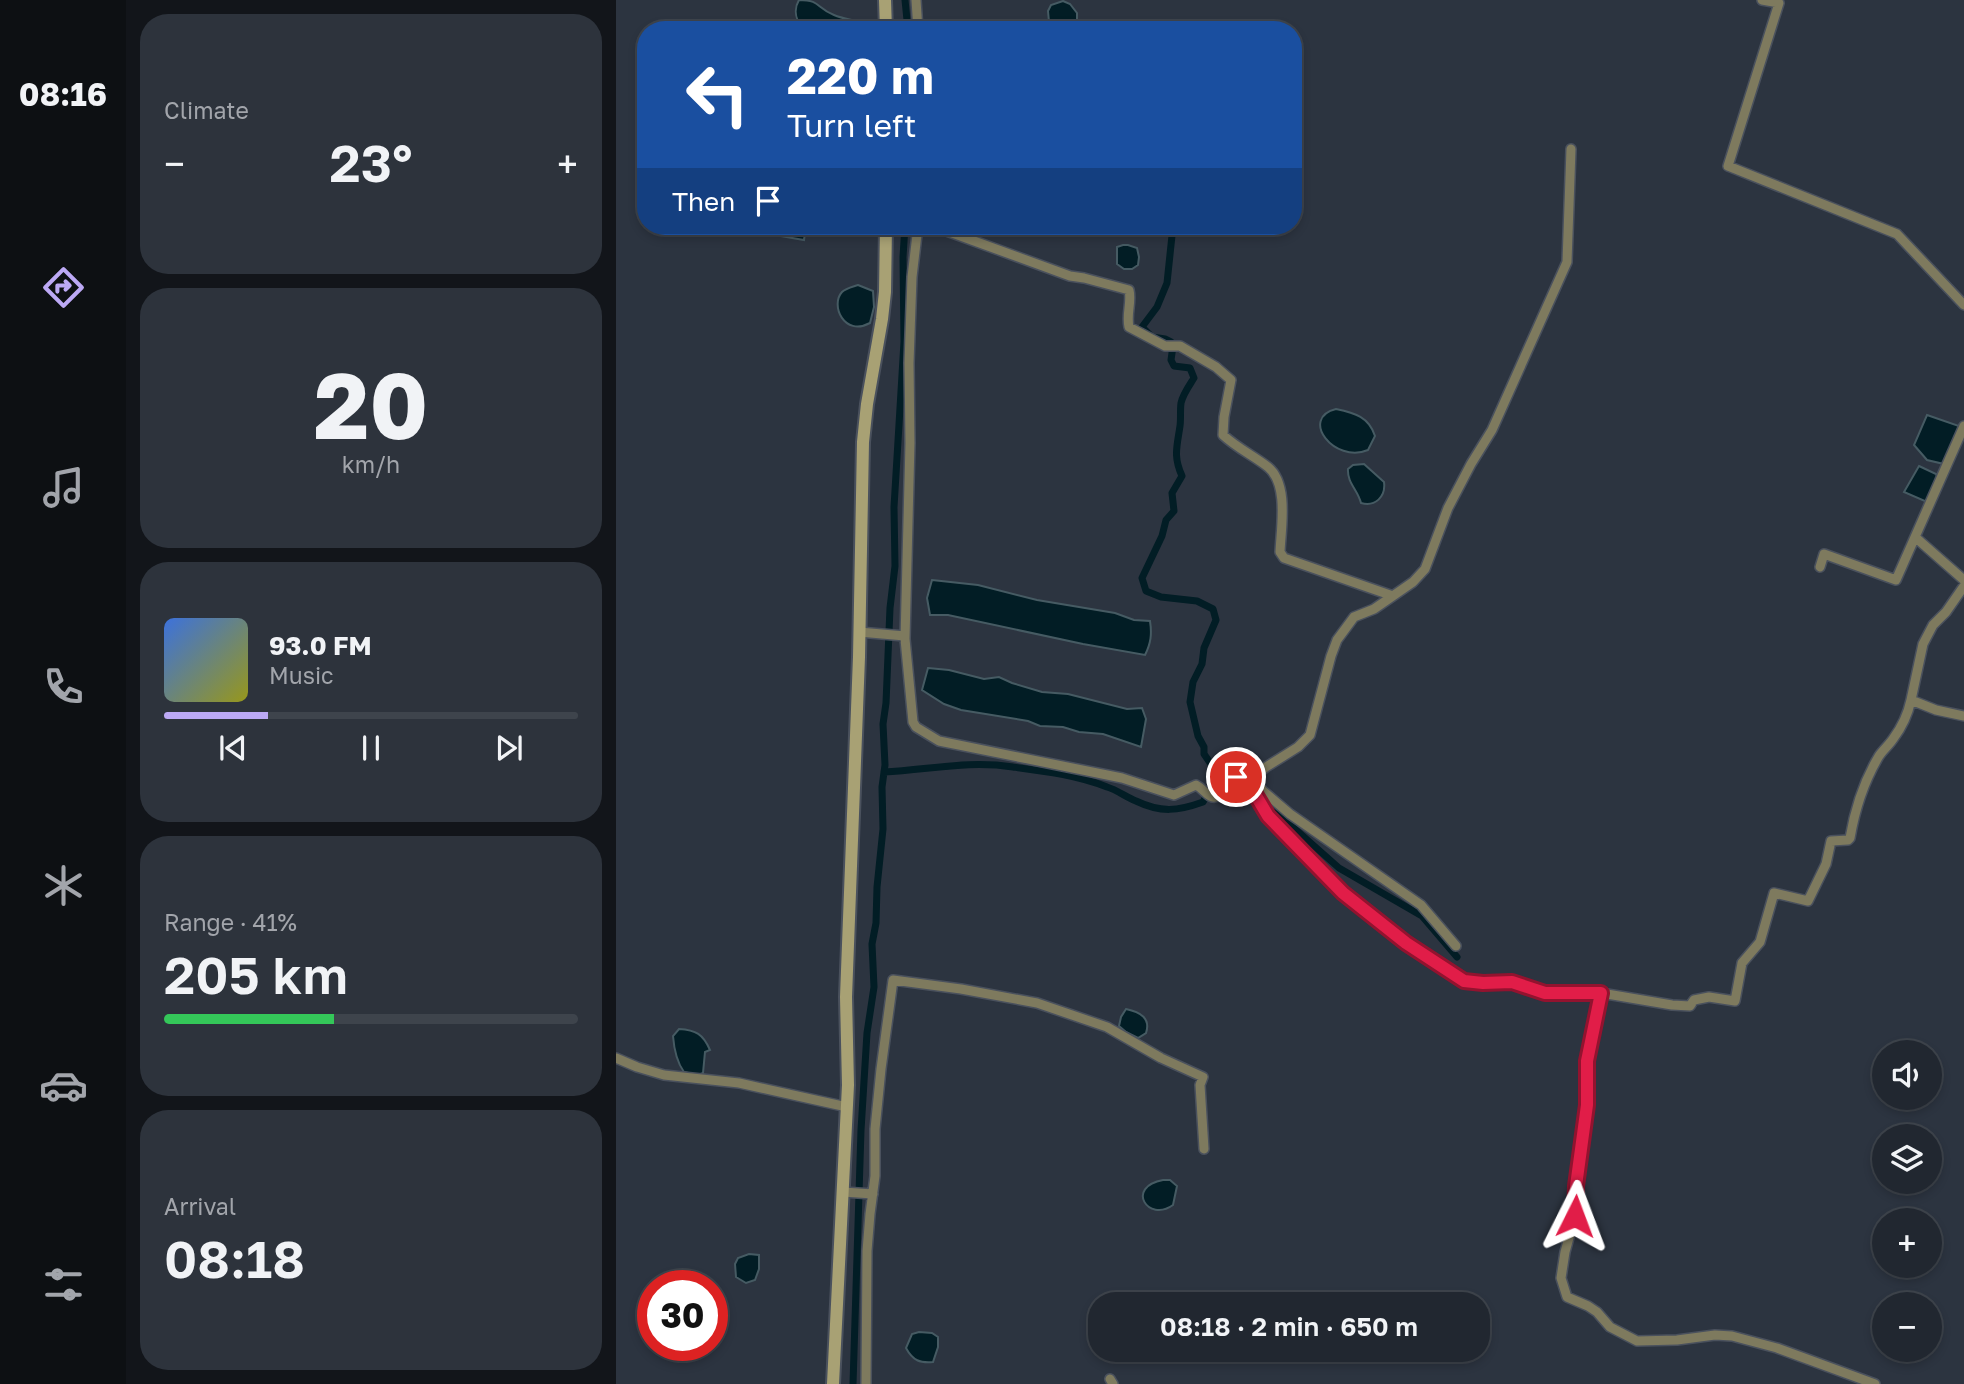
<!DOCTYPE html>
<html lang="en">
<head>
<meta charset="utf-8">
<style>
	body { margin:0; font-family:"Golos Text",sans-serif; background:#2d333c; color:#f1f3f6; height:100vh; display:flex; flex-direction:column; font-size:26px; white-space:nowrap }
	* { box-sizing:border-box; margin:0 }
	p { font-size:23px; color:#a2a5ab }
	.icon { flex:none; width:38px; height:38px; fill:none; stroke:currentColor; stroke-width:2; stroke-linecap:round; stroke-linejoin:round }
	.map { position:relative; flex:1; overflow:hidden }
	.drawer { display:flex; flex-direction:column; gap:14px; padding:14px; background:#12151a; width:490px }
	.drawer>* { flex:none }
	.hud { position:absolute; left:21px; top:21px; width:665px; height:214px; border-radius:28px; box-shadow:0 4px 10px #0003,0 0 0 2px #3e444c; background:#1a4fa0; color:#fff; overflow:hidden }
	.tools { position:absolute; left:1256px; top:1040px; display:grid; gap:14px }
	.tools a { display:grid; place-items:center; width:70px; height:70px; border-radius:50%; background:#212730; box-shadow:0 4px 10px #0003,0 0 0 2px #3e444c; font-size:35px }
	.speed { position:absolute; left:21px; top:1270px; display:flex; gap:14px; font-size:35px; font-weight:700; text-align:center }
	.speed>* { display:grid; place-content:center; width:91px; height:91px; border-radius:50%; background:#212730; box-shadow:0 4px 10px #0003,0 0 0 2px #3e444c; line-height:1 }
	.speed .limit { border:10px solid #d22; background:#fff; color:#111 }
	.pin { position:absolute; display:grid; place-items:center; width:60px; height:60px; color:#fff; margin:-30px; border:4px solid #fff; border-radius:50%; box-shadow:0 2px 7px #0007 }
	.me { position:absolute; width:77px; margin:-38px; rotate:3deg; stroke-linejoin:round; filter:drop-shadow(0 0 5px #0008) }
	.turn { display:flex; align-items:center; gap:24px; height:147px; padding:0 35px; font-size:32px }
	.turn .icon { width:91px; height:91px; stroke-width:2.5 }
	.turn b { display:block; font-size:49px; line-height:60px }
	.then { display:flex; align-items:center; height:66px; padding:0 35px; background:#0003; gap:14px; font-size:26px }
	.big { font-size:52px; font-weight:600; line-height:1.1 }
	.drawer .widget { flex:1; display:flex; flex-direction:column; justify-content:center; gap:10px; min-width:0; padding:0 24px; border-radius:28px; background:#2d333c }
	.drawer .dial { align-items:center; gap:0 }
	.dial b { font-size:91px; line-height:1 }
	.song { display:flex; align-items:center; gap:21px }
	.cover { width:84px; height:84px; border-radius:10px; background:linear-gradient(135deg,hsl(220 70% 55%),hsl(60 70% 35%)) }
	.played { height:7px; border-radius:4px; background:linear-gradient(90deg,#bca9f5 25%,#3e444c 25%) }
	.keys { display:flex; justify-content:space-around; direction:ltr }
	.heat { display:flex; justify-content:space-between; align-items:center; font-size:38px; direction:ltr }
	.charge { height:10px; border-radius:5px; background:linear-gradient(90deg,#34c759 41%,#3e444c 0) }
	.trip { position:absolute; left:472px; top:1292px; width:402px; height:70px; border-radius:28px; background:#212730; box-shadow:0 4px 10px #0003,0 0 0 2px #3e444c; font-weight:600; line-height:70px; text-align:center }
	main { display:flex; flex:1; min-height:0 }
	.tab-bar { display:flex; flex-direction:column; width:126px; justify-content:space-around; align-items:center; background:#0d1013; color:#a2a5ab }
	.tab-bar .icon { width:49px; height:49px }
	.tab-bar .current { color:#bca9f5 }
	.tab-bar b { font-size:32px; color:#f1f3f6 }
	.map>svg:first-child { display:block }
	.water { fill:#021d25; stroke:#465b63; stroke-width:2 }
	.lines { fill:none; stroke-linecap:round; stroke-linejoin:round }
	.canal { stroke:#021d25; stroke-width:7 }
	.street-casing { stroke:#4a515d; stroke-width:12 }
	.secondary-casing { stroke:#4a515d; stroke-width:16 }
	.street { stroke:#7e7a5e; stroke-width:9 }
	.secondary { stroke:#a8a174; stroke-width:12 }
	.route-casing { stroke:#92132f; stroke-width:18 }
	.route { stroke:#e11d48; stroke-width:12 }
</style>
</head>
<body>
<main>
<nav class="tab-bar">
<b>08:16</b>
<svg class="icon current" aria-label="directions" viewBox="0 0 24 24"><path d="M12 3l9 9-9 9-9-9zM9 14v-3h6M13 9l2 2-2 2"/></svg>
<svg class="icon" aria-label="music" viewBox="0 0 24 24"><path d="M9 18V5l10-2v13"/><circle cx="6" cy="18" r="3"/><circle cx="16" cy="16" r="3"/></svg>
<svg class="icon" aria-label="phone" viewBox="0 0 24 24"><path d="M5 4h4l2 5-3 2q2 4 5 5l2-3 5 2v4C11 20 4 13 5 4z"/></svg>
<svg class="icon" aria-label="climate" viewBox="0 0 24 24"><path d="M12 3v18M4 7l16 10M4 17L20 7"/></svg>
<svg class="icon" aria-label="car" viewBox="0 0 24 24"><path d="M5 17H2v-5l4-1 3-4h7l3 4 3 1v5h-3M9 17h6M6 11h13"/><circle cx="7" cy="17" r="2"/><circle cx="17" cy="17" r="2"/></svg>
<svg class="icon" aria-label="filters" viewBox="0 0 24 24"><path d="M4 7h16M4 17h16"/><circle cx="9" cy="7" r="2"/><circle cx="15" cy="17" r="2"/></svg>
</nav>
<section class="drawer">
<div class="widget"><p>Climate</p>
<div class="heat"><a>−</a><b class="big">23°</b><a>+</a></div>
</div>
<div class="widget dial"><b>20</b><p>km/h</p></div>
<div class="widget">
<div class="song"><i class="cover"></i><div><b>93.0 FM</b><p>Music</p></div></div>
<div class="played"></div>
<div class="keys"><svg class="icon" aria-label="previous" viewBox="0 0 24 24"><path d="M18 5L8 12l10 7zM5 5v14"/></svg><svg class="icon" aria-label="pause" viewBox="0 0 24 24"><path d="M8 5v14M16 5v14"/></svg><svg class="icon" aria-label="next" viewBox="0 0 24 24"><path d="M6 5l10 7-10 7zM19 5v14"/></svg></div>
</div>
<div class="widget"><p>Range · 41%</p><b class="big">205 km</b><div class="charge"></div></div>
<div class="widget"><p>Arrival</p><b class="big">08:18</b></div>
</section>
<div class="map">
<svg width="1348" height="1384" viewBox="0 0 1348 1384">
	<rect width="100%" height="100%" fill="#2c3440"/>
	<path class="water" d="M183 0C205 0 200 8 218 15 232 21 248 20 260 30H188C180 21 177 10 183 0Z
		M447 1 454 4 461 13V21L455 27H444L433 22 432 11 435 5Z
		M108 226H190L188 240Z
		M507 245H512L521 248 523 257 522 265 516 269H508L501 264V247Z
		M242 285 257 291 258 307 254 323C228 337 214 305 226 292 230 288 236 287 242 285Z
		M720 409C739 413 753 417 759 436L752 450C718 464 683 418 720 409Z
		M1311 415 1343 426 1328 464 1311 460 1298 445Z
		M748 464 768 482C770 497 759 507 745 503 742 490 731 483 732 469L737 465Z
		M1303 466 1320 474 1322 479 1311 502 1288 492Z
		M316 580 362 585 421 600 499 613 518 620 534 621C536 634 535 643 529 655L467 644 332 615H314L311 598Z
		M312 668 333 670 368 679 383 677 396 683 426 692 452 694 511 709 526 708 530 719 525 747 487 734 463 732 447 727 424 726 412 721 345 710 328 704 306 690Z
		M510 1009C524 1012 535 1018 530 1033L522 1038 510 1032 503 1026 505 1017Z
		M63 1029C80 1030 87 1034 94 1050L89 1052 87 1073 82 1075 68 1072C60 1061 58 1049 57 1036Z
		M547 1180H554L561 1186 557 1205C532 1223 509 1187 547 1180Z
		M133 1254 143 1255V1269L139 1280 130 1283 120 1277 119 1264 122 1258Z
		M303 1332 316 1333 322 1337V1347L317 1362C304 1363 297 1361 290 1348L296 1334Z"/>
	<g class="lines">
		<path class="canal" d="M289 0 292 30
			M555 342 549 339 536 337 526 327 541 307 551 283 557 226
			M557 346 555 360 558 366 574 368 578 378C573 386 567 394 565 403 564 411 565 419 564 426 561 447 557 456 566 476L556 493 558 511 550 520 546 536 526 578 530 591 545 597 581 601 597 609 600 620 588 648 586 664 577 682 574 702 582 736 588 747V754L599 770 607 772 618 771 626 774 646 798 679 829 723 868 806 916 841 957
			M268 772C313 770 351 760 397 767 428 771 461 775 491 787 501 790 510 797 520 801 545 813 562 811 587 802L596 786 607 772
			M237 1384 245 1130 251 1033 258 987 256 944 260 923 261 887 267 829 266 787 269 765 267 724 270 703 274 608 279 566 278 507 288 342 287 257 289 226"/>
		<defs>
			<path id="street" d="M300 0 302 30
				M1146 0 1163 3 1112 166 1281 234 1348 305
				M302 226 296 277 293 363 294 443 289 639 297 722 300 727 323 741 506 778 558 795 580 785C586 788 589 793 594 796 605 802 612 782 620 777L639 794 652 816 727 893 790 943 848 981 867 983 896 982 929 993H985L1056 1005 1074 1006 1078 1000 1093 997 1119 1001 1126 963 1144 942 1158 893 1192 901 1210 864 1215 841 1232 840 1234 838C1239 809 1248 781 1263 756 1267 750 1273 745 1277 739 1286 727 1292 714 1295 700
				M317 226 454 276 468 278 513 290C516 302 510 314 513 327L549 346H564L600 367 615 380 608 417 607 435C621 448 638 456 652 467 673 484 665 528 664 552L668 558 777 596
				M1348 426 1299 537 1348 580
				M1204 567 1208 554 1280 580 1299 537
				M1348 586 1330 612 1317 625 1307 644 1295 700 1320 710 1348 716
				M243 632 289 636
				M840 946 805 905 674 814 647 791 641 783 640 777 641 774 650 767 682 747 694 735 715 656 721 640 738 617 758 609 797 582 809 569 832 508 855 464 876 430 951 262 955 149
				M985 993 971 1061V1105L960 1186 959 1216 949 1252 945 1278 951 1297 972 1306 981 1312 994 1327 1021 1341 1061 1340 1099 1335 1116 1336 1161 1348 1259 1384
				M0 1058 21 1067 48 1075 123 1083 231 1107
				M227 1192 257 1194
				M494 1379 497 1384
				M250 1384 251 1251 254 1214 259 1176V1129L265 1069 277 980 345 989 421 1003 491 1027 545 1058 587 1077 584 1085 588 1149"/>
			<path id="secondary" d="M269 0 270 30
				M217 1384 232 1085 230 997 243 657 247 442 251 404 266 319 269 292 270 226"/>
		</defs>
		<use href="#street" class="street-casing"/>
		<use href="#secondary" class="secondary-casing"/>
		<use href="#street" class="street"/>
		<use href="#secondary" class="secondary"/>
	</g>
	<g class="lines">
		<defs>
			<path id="route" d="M620 777 624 778 639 794 652 816 727 893 790 943 848 981 867 983 896 982 929 993H985L971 1061V1105L960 1186 959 1216"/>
		</defs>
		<use href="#route" class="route-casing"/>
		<use href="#route" class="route"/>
	</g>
</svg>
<div class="tools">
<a><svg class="icon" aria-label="sound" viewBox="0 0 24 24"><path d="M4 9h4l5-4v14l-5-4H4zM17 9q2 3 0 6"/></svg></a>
<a><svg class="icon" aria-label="layers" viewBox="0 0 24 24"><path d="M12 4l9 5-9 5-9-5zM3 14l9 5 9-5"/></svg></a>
<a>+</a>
<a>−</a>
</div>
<div class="speed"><div class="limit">30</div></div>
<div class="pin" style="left:620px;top:777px;background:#d93025"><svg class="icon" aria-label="arrive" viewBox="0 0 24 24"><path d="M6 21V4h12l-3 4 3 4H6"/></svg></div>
<svg class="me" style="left:959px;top:1216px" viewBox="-20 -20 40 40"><path d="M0-17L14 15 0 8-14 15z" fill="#e11d48" stroke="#fff" stroke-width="4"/></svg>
<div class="trip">08:18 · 2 min · 650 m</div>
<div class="hud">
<div class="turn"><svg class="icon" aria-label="left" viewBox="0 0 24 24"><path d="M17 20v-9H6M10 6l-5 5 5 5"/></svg><div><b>220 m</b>Turn left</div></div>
<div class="then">Then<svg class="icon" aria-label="arrive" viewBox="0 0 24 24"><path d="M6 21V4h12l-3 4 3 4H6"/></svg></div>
</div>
</div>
</main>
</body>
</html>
